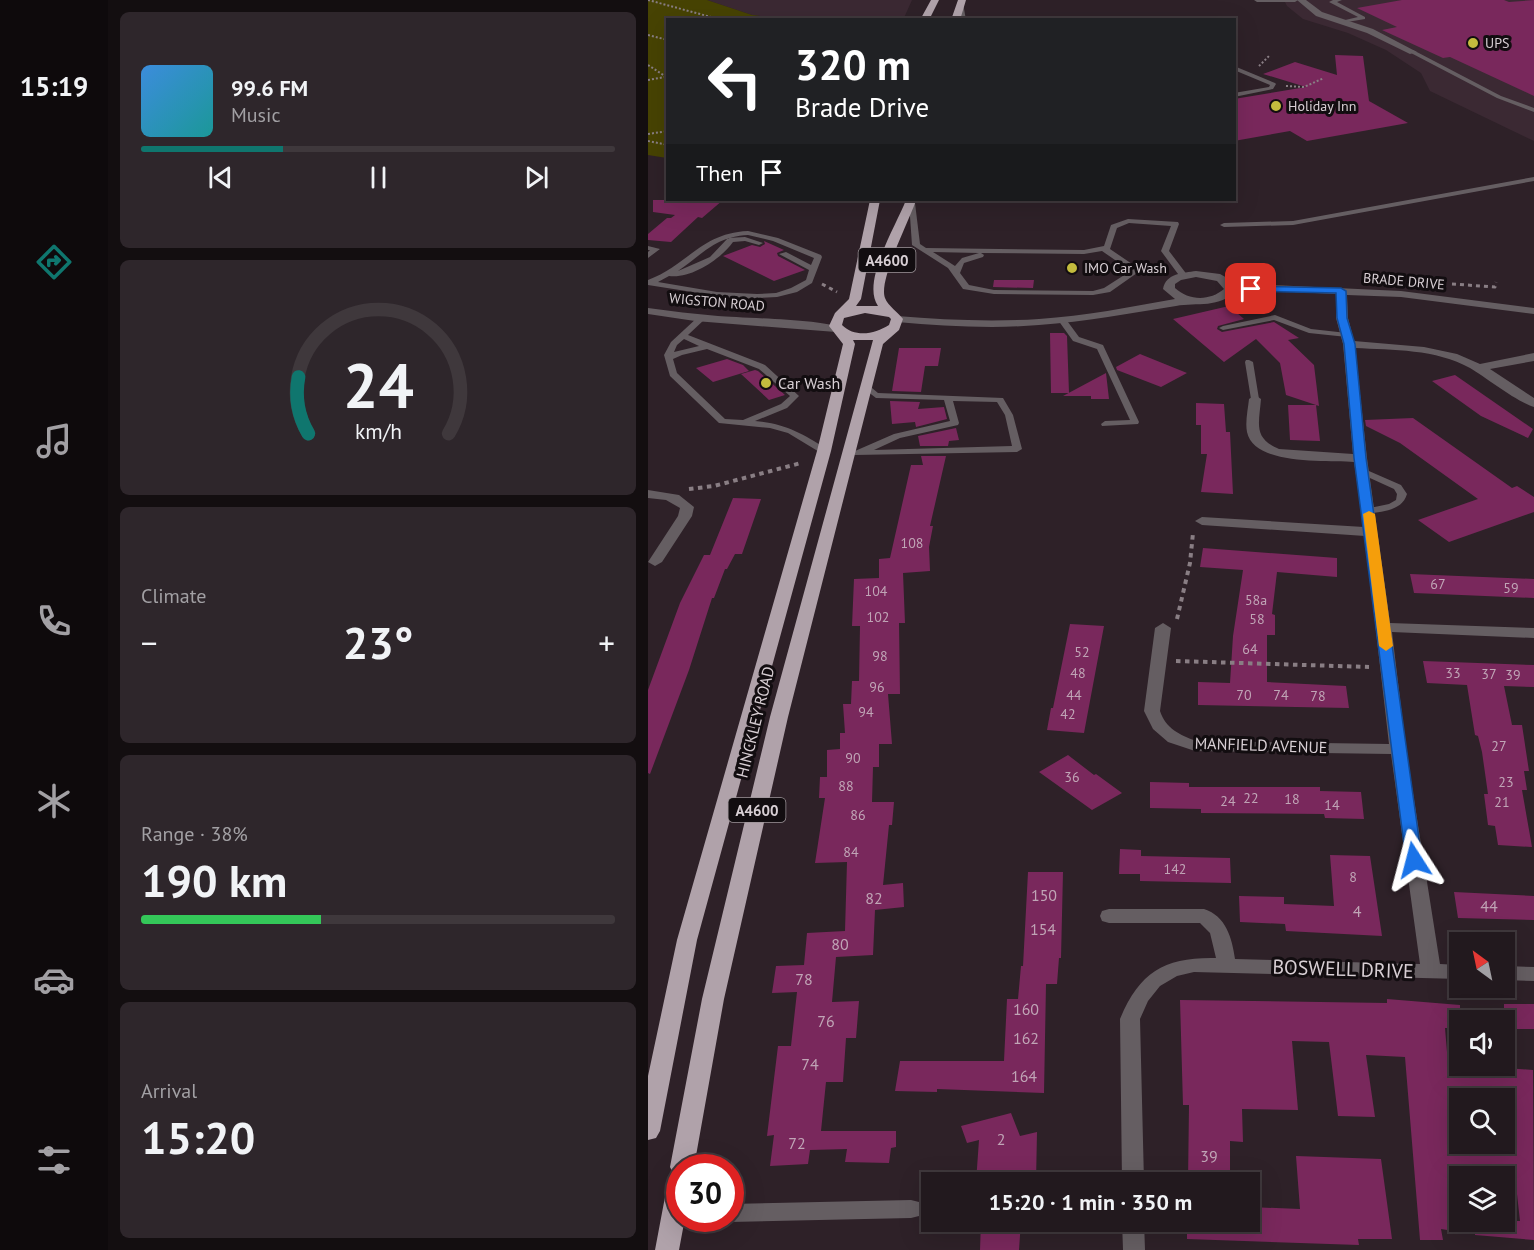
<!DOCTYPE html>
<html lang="en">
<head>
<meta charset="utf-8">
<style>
	body { margin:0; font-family:"PT Sans",sans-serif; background:#2e262b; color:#f1f3f6; height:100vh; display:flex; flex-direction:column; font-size:22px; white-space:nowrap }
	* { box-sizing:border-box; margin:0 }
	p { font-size:20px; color:#a2a0a4 }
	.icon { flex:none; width:33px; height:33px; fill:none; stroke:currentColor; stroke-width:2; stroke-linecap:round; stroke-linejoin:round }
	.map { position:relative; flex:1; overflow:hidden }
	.drawer { display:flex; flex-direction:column; gap:12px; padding:12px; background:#130e10; width:540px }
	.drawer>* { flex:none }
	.top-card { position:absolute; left:18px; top:18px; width:570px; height:183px; border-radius:0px; box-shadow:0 6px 24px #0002,0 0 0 2px #3f383c; background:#202124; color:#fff; overflow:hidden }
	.needle { width:39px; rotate:327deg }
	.fabs { position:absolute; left:801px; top:932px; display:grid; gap:12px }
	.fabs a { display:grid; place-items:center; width:66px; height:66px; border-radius:0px; background:#22191e; box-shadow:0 6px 24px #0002,0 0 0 2px #3f383c; font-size:30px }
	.speed { position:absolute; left:18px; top:1154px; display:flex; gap:12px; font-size:30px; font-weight:700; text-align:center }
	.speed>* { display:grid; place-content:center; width:78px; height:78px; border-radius:50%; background:#22191e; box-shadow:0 6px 24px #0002,0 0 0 2px #3f383c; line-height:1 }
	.speed .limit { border:9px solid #d22; background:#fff; color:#111 }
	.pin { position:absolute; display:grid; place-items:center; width:51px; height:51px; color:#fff; margin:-26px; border-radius:12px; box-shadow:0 3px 9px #0006 }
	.me { position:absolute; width:66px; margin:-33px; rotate:351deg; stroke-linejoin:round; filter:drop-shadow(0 0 4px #0008) }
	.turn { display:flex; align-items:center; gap:21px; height:126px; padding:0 30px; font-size:27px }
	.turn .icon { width:78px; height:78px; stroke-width:2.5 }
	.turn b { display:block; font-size:42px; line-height:51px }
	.then { display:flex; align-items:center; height:57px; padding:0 30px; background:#0003; gap:12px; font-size:22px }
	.big { font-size:45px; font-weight:800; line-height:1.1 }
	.drawer .widget { flex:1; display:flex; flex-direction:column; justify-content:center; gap:9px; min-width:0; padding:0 21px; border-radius:9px; background:#2e262b }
	.drawer .dial { align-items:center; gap:0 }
	.dial svg { height:156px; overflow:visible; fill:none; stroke:#3f383c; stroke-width:7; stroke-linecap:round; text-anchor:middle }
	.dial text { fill:#f1f3f6; stroke:none }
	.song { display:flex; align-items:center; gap:18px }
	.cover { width:72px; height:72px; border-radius:9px; background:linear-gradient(135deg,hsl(210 70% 55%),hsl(180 70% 35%)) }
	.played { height:6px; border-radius:3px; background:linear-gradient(90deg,#0f766e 30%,#3f383c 30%) }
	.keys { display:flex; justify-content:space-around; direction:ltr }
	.heat { display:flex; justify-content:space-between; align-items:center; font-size:33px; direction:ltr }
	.charge { height:9px; border-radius:4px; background:linear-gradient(90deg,#34c759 38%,#3f383c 0) }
	.trip { position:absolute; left:273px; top:1172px; width:339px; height:60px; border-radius:0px; background:#22191e; box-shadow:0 6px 24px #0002,0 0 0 2px #3f383c; font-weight:800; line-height:60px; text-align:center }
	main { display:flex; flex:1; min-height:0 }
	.tabs { display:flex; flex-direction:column; width:108px; justify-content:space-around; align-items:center; background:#0e0a0c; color:#a2a0a4 }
	.tabs .icon { width:42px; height:42px }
	.tabs .selected { color:#0f766e }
	.tabs b { font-size:27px; color:#f1f3f6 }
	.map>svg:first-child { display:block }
	.built { fill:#3b2933 }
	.green { fill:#474303 }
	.building { fill:#79285c; fill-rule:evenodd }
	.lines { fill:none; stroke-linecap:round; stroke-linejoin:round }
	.path-far2 { stroke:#897e84; stroke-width:2; stroke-dasharray:2 2; stroke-linecap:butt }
	.path-far1 { stroke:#897e84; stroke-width:3; stroke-dasharray:4 4; stroke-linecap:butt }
	.path { stroke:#897e84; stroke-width:4; stroke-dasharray:4.5 4.5; stroke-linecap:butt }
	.service { fill:#655e62; fill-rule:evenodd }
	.minor { fill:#655e62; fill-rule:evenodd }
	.tertiary { fill:#655e62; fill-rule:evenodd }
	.trunk { fill:#b0a2aa; fill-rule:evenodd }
	.route { fill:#1a73e8; stroke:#114b97; stroke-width:1.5 }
	.slow { fill:#f59e0b }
	.poi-dot { fill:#c4bc3e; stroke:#120d10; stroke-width:2 }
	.labels { text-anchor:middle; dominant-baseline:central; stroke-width:6; stroke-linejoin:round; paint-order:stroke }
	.far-poi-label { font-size:14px; fill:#d8cfd4; stroke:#120d10; text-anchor:start }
	.far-street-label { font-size:14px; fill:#d8cfd4; stroke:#120d10 }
	.number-label { font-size:14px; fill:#c0a5b6 }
	.shield { fill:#120d10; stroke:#9d9599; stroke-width:1.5 }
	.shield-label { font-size:15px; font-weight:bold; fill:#d8cfd4 }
	.poi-label { font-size:16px; fill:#d8cfd4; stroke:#120d10; text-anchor:start }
	.street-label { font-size:16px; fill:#d8cfd4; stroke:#120d10 }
	.near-number-label { font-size:16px; fill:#c0a5b6 }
	.near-street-label { font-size:20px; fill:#d8cfd4; stroke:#120d10 }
</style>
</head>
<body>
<main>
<nav class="tabs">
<b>15:19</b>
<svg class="icon selected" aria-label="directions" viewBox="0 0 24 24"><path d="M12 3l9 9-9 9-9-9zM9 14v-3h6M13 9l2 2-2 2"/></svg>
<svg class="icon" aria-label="music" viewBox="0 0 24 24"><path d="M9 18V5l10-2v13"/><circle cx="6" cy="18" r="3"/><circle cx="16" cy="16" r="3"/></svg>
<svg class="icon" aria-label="phone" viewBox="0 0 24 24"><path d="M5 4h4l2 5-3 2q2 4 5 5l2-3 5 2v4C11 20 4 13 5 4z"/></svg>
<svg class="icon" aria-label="climate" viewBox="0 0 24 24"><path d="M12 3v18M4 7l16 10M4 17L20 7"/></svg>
<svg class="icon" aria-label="car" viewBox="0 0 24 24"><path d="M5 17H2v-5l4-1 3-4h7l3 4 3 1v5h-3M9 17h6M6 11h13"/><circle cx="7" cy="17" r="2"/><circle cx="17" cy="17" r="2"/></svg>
<svg class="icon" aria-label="filters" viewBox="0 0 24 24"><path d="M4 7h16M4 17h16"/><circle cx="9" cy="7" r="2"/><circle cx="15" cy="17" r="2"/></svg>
</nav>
<section class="drawer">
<div class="widget">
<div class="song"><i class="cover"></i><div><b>99.6 FM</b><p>Music</p></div></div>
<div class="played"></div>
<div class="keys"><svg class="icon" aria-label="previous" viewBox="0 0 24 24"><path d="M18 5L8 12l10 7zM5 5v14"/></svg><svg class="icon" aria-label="pause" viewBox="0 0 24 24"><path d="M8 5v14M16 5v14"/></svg><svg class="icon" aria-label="next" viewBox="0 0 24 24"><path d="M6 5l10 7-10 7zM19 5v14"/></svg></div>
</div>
<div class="widget dial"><svg viewBox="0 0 100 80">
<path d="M14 69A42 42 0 1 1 86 69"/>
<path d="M14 69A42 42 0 0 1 9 40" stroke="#0f766e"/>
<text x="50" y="56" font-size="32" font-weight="700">24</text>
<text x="50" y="72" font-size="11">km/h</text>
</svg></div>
<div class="widget"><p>Climate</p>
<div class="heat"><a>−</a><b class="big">23°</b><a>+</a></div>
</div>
<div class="widget"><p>Range · 38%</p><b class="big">190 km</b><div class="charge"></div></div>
<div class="widget"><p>Arrival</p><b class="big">15:20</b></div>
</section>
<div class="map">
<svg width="886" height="1250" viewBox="0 0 886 1250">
	<rect width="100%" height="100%" fill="#2e2128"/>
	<path class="built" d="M59 0H264L255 20 138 19 104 15Z
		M636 0H886V141L782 91 773 73 738 50 700 33 655 19 639 6Z"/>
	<path class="green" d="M0 0H59L104 15 138 19 20 20 19 158 0 155Z"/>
	<path class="building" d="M754 0H856L861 2 886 0V96L802 57 795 58 734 30 749 27 709 8Z
		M687 55 715 56 721 101 760 123 659 141 642 131 586 141V99L658 87 615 74 647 62 689 75Z
		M5 200H75L54 218 50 217 23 242 0 240V234L19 218H23L27 215 5 212Z
		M116 241 136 250 129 253 130 256 157 270 126 281 75 256 104 245 112 247 117 244Z
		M346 280H386L385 288 345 287Z
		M581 306 596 319 570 326 569 329 574 332 626 322 651 338 640 340 666 365 671 406 638 395 632 363 608 339 576 362 525 319Z
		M402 333H416L419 336 421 393H403Z
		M251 348H293L290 366H277L273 392 244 391Z
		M492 354 539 373 513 387 469 370 468 367Z
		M79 359 95 365 101 371 65 382 48 368Z
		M107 370 110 371 137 395 121 400 93 374Z
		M458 373 461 399H443V396H415Z
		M807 375 885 429 880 438 833 416 784 381Z
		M242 401 272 402 270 409 296 407 299 419 268 427 267 422 244 424Z
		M548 403 576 404 578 432H582L585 494 553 492 559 454H553V425H548Z
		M640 405H668L672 441 642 440Z
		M765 418 864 488 869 486 886 497V512L801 542 770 520 830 499 752 443 718 426 717 420Z
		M308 428 311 440 301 441 300 446H272L270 436Z
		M273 456H298L282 526H285L281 547 282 571 255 573 257 623H251L252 694H240L244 744H231V767H225L224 802H246L244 825H241L235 885 255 883 256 907 227 910 225 955 188 957 184 1002 211 1001 208 1038H198L195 1082H178L173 1131H248V1147L243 1148 241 1163 197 1162 199 1149 162 1150 160 1164 122 1166 126 1135 119 1136 130 1046H143L149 992 124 993 128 966 156 965 159 933 197 931 199 862 167 863 177 798H171L172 777H179V750L192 749V733H197L195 704H203L204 681H211L212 626H204L206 579 231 578V559L242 558 263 465H275Z
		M85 498 113 499 94 554H87L79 569H77L66 598H64L41 670 2 774 0 773V690L32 603 56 555H62Z
		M555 548 689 558V577L629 572 624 614 627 615V635H619V682L698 686 701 708 550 705V682L582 683 585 636 595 570 552 567Z
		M762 574 886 579V598L766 593Z
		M422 624 456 626 436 733 399 730 403 708H405Z
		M775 661 886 665V687L856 686 864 725H874L881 771H876L879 790H874L884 847 850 845 847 826 840 825 836 794H840L834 752 830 736 827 735 819 685 779 683Z
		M420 755 446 775 448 774 474 793 444 810 391 772Z
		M502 782 541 783V787H672V791L713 792 716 819 677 818 676 814 553 813V809L502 808Z
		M472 849 493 850V856L582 858 583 883 492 881V874H471Z
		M682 855 722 856 734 936 638 931 637 924 592 922 591 896 636 897V904L686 906Z
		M380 872H415L413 958H411L409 984H398L396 1093 289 1089V1092L247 1091 252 1061H356L359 999H370L373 966H375Z
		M806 892 886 896V920L810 918Z
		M739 999 812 1005V1028H797L800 1064 885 1070 886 1240 827 1235V1221H872L867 1176H812V1232L793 1229 795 1240H772L757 1057 718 1055 727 1117 690 1116 681 1042 644 1041 650 1110 594 1109 595 1142 582 1141V1182H540L541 1105H535L532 1000 739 1003ZM804 1098H856V1143H809Z
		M856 1004H886V1029H856Z
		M363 1113 372 1136 389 1132 388 1182H328L331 1140 319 1143 313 1126Z
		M648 1156 733 1159 744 1239H710L711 1245 539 1239V1221H602V1207L652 1209Z
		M333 1221H373L371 1250H332Z"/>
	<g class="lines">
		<path class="path-far2" d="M0 0 74 20
			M0 35 20 40
			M0 65 20 78
			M611 66 621 56
			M0 80 17 77
			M638 86 656 87 676 78
			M0 134 20 131
			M0 141 20 145"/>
		<path class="path-far1" d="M174 284 189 292
			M804 284 847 287 848 282"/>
		<path class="path" d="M41 489 66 486 153 463
			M529 619 542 563 545 533
			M528 661 721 667"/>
		<path class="service" d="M606 0H650L647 2H609Z
			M694 0 689 2 717 17V19L693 23V21L710 17 681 2 685 0Z
			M312 1 315 3 318 20H312L309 3Z
			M765 50 853 96 886 108V112L849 98 763 53 762 52Z
			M586 66 627 83 628 84 625 89 586 97V93L621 87 622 85 586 70Z
			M886 177V181L645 225 576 227 572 225 576 223 645 221Z
			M261 202 267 203 272 244 278 248 436 250 456 246 463 225 480 219 530 222 531 224 521 251 540 276 533 278 513 251 523 226 481 223 469 228 462 249 487 266 489 273 462 292 445 295 346 294 315 289 300 268 264 245ZM454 251 480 269 481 272 456 288 445 291 346 290 321 285 312 273 316 263 335 257 336 255 333 253 436 254ZM285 252 331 253 314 258 307 266Z
			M100 231 130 238 173 255 174 257 164 283 149 292 129 297 89 299 0 285V280C40 265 53 233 100 231ZM100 235 125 241 166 258 163 265 138 252 131 254 161 270 158 280 143 288 128 293 109 294 69 292 10 282 21 276C43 279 73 259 85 242L97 241 111 245 115 243 97 237 80 238 62 257 30 271C56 253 67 237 100 235Z
			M0 246 12 249 0 258V252L2 250H0Z
			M627 315 663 329 699 333 703 335 699 337 661 333 626 320 575 330 571 328 575 326Z
			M50 317H53L57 319 40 335 117 365 151 396 139 408 107 421C138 424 153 433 179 449L181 451 179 453H173L140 433 122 428 71 423 22 376 16 355 23 342ZM36 339 51 346 26 352 29 345ZM59 349 111 369 142 396 133 404 95 420 77 419 29 373 25 359 34 355Z
			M411 318H417L431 337 455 345 491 422 490 424 454 426 453 424 457 421 482 420 449 349 425 341 410 320Z
			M598 360H601L605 362 611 399 610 401 607 402 603 399 597 362Z
			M218 383 230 393 355 398 365 415 374 449 369 452 207 455 205 453 207 451 246 434 302 421 296 400 228 398 215 388V384ZM305 401 349 402 357 415 364 446 226 450 252 438 310 425 311 423Z
			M714 468 753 485 759 494C754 511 735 511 720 514L717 513 715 511 717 509 741 504 748 500 749 494 746 489 711 473 709 471Z"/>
		<path class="minor" d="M649 0H658L674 12 725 29 769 52 762 54 719 33 668 16Z
			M548 271 572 274 581 279 624 285 753 291 886 308V314L753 297 699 295 700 318 706 341 776 347 809 354 832 364 886 353V361L842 369 886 398V407C869 402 839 378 822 368 788 349 745 350 707 348L719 458 742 623 886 628V638L744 632 758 749 792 964 812 965V979L546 972 529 976 512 986 500 1001 492 1019 496 1182H474L472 1019C492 971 517 957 568 958L562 933 552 923H461L454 921 452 916 454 911 461 909H556C578 916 584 938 587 959L772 964 743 754 547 751 520 742 505 729 496 711 507 628 515 623 523 628 512 711C518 729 532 735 548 741L741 744 717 536 554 525 547 521 554 517 716 527 706 462C679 460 606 466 599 432 597 422 600 409 601 399L607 395 613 399C611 424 605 438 631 449L705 454 695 344 688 318V294L624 291 586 286 588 290C572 309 549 302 528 306 483 313 437 322 391 325 344 329 296 326 249 322L243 319 249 316C296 320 344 322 391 319 437 316 482 307 527 299L515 289C518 273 535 273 548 271ZM548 277 569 281 576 289C562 301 541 301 527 288V284L533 280Z
			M0 490 31 495 46 507 44 516 14 562 7 566 0 562 30 516 32 508 18 500 0 498Z
			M856 966 886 967V981L856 980Z
			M263 1200 271 1202 274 1209 271 1216 263 1218 82 1222 73 1218H82V1204Z
			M474 1221H496L497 1250H475Z"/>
		<path class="tertiary" d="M0 308C23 311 46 314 70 316 91 318 182 319 194 329L188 332 47 321 0 314Z"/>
		<path class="trunk" d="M283 0H291L281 20H272Z
			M310 0H318L312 20H303Z
			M222 200H232L213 299 208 306H230C213 282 248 226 258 200H268C262 220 230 280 237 298 240 306 250 312 255 319L251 330 235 344 140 717 76 999 46 1167H32V1218H37L31 1250H7L20 1181 25 1173 22 1167 54 999 122 717 225 340H205L207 344 183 451 49 940 12 1131 8 1138 0 1140V1076L29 940 169 451 195 344 181 326 187 313 201 299ZM217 313 241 317 243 319 241 325C227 334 207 338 194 325L196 318Z"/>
	</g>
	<path class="route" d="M603 286 693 288 698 291 699 318 707 344 718 458 774 860 772 864H761L758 860 706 458 696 344 689 318 688 293 599 291 598 289Z"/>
	<path class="slow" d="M721 511 727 514 745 646 738 651 731 646 715 514Z"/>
	<g class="poi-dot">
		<circle cx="825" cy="43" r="6"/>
		<circle cx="628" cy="106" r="6"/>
		<circle cx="424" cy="268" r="6"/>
		<circle cx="118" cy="383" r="6"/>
	</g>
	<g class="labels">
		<g class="far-poi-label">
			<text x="837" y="43">UPS</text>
			<text x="640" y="106">Holiday Inn</text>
			<text x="436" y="268">IMO Car Wash</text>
		</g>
		<g class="far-street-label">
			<text transform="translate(756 281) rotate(5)">BRADE DRIVE</text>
			<text transform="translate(69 302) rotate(5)">WIGSTON ROAD</text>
		</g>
		<g class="number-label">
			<text x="264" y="543">108</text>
			<text x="790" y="584">67</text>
			<text x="863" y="588">59</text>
			<text x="228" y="591">104</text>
			<text x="608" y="600">58a</text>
			<text x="230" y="617">102</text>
			<text x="609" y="619">58</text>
			<text x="602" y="649">64</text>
			<text x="434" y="652">52</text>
			<text x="232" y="656">98</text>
			<text x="430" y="673">48</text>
			<text x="805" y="673">33</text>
			<text x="841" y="674">37</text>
			<text x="865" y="675">39</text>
			<text x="229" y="687">96</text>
			<text x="426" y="695">44</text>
			<text x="596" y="695">70</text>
			<text x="633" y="695">74</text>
			<text x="670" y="696">78</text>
			<text x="218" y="712">94</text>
			<text x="420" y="714">42</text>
			<text x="851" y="746">27</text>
			<text x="205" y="758">90</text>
			<text x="424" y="777">36</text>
			<text x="858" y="782">23</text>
			<text x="198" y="786">88</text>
			<text x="603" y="798">22</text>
			<text x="644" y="799">18</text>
			<text x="580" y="801">24</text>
			<text x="854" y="802">21</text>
			<text x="684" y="805">14</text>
			<text x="210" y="815">86</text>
			<text x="203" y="852">84</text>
			<text x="527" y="869">142</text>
			<text x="705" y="877">8</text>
		</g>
		<g class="shield">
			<rect x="210.5" y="248" width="57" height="24" rx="4.5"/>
			<rect x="80.5" y="798" width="57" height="24" rx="4.5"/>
		</g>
		<g class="shield-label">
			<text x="239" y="260">A4600</text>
			<text x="109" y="810">A4600</text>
		</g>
		<g class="poi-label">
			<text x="130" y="383">Car Wash</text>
		</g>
		<g class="street-label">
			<text transform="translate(107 722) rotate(-76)">HINCKLEY ROAD</text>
			<text transform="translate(613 745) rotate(2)">MANFIELD AVENUE</text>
		</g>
		<g class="near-number-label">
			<text x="396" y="895">150</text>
			<text x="226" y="898">82</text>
			<text x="841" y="906">44</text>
			<text x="709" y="911">4</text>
			<text x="395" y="929">154</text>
			<text x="192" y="944">80</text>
			<text x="156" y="979">78</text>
			<text x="378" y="1009">160</text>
			<text x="178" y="1021">76</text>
			<text x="378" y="1038">162</text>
			<text x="162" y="1064">74</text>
			<text x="376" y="1076">164</text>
			<text x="353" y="1139">2</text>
			<text x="149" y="1143">72</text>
			<text x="561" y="1156">39</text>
		</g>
		<g class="near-street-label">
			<text transform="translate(695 969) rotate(2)">BOSWELL DRIVE</text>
		</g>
	</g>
</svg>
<div class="fabs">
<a><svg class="needle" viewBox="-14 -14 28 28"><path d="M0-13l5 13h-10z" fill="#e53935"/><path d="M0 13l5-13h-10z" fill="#a2a0a4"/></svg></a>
<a><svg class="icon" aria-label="sound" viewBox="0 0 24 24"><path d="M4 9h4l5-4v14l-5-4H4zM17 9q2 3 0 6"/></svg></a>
<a><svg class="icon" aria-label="search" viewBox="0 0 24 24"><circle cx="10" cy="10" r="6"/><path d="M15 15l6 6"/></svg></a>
<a><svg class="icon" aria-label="layers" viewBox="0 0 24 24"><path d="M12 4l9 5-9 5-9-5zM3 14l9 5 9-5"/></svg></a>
</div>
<div class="speed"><div class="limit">30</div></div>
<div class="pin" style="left:603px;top:289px;background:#d93025"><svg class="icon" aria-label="arrive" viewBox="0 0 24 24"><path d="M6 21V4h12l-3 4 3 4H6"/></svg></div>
<svg class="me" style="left:766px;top:860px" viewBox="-20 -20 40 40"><path d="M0-17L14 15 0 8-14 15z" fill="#1a73e8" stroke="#fff" stroke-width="4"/></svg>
<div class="trip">15:20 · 1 min · 350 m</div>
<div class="top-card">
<div class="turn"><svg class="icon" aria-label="left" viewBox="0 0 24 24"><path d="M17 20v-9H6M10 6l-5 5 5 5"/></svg><div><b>320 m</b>Brade Drive</div></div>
<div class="then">Then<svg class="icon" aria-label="arrive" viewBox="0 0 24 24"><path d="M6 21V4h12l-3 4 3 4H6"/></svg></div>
</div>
</div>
</main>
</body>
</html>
